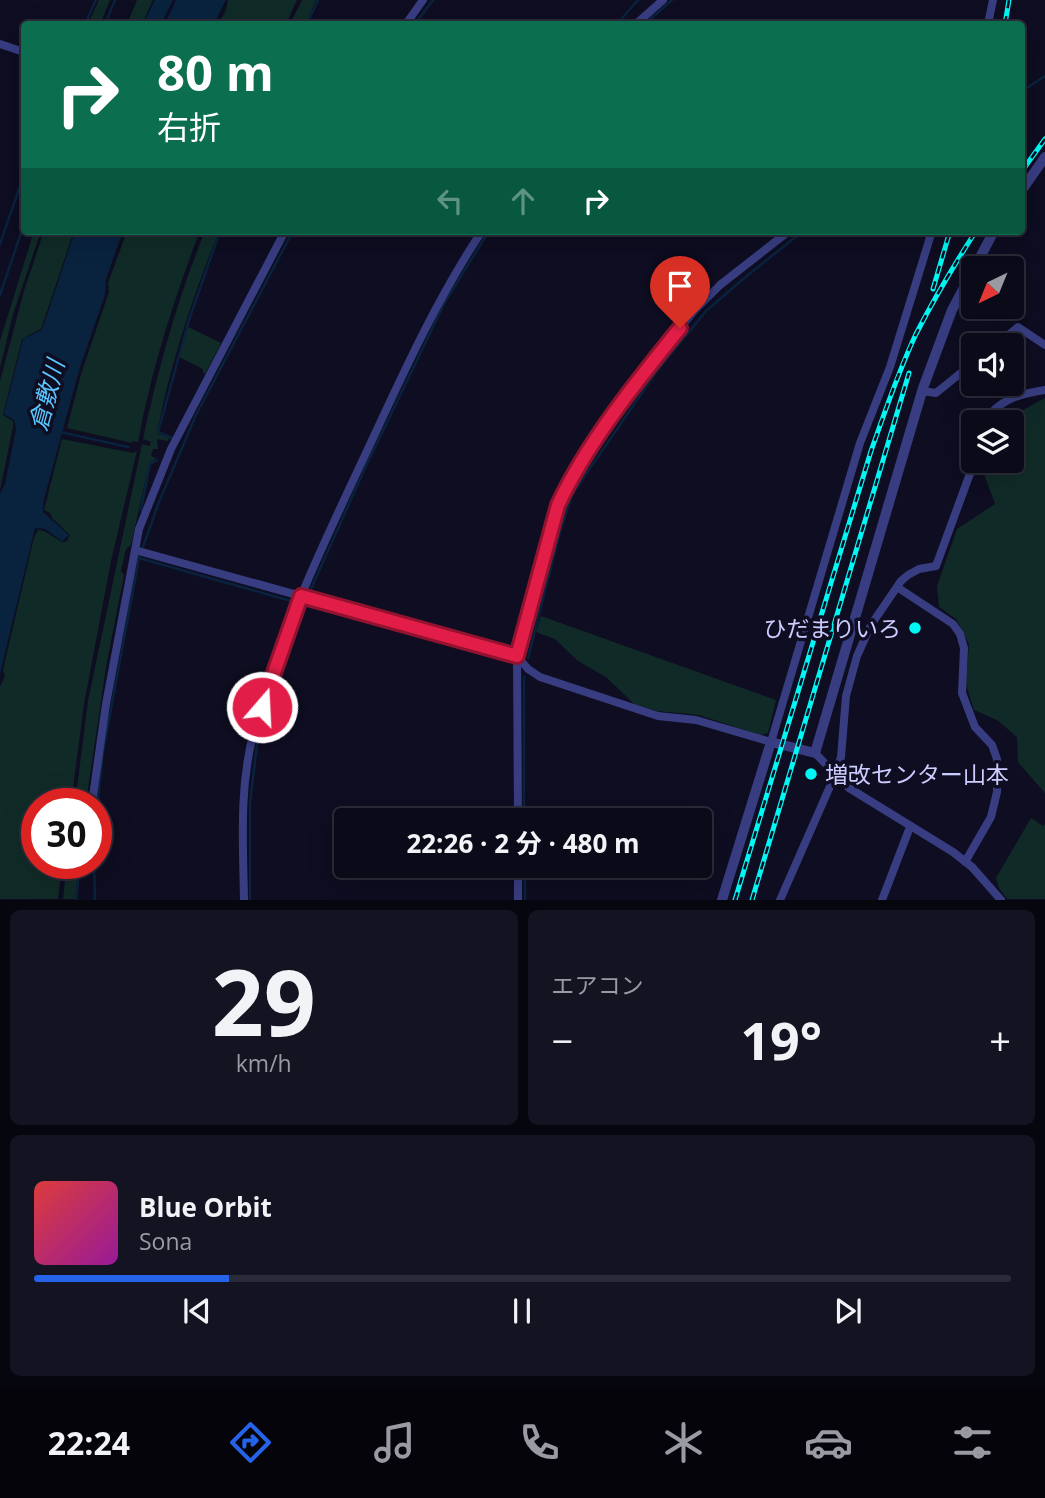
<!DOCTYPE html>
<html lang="ja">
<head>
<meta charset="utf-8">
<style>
	body { margin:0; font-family:"Open Sans","Noto Sans JP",sans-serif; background:#131322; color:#f1f3f6; height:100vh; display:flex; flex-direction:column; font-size:26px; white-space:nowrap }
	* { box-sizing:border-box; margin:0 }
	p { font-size:23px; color:#999aa2 }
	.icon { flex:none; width:38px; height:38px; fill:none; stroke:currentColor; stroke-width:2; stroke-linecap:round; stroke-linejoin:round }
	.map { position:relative; height:900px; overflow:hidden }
	.panel { display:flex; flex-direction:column; gap:10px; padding:10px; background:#06060e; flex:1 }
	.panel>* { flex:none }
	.guide { position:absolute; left:21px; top:21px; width:1004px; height:214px; border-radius:7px; box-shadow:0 7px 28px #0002,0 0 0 2px #2a2b38; background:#0b6e4f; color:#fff; overflow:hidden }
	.needle { width:46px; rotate:223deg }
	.fabs { position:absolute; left:961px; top:256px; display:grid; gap:14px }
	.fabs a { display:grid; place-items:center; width:63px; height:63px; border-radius:7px; background:#0a0a19; box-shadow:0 7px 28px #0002,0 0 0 2px #2a2b38; font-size:35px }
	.speed { position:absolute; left:21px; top:788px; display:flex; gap:14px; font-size:35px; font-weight:700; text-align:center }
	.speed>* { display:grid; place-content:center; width:91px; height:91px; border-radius:50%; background:#0a0a19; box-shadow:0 7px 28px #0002,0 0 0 2px #2a2b38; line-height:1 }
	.speed .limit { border:10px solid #d22; background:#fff; color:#111 }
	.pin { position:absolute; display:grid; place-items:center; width:60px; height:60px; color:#fff; margin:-72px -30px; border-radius:50% 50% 50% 0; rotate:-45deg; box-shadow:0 0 7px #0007 }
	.pin .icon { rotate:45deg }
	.me { position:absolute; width:77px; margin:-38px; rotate:19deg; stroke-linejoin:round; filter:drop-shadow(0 0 5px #0008) }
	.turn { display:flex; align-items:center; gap:24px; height:147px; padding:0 21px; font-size:32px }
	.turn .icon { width:91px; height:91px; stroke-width:2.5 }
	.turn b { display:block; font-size:49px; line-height:60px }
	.lanes { display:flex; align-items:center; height:66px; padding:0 21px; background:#0003; justify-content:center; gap:35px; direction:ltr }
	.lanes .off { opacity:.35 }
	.big { font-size:52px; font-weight:700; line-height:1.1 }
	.panel .widget { flex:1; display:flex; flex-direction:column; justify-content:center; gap:10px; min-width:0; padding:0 24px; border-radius:10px; background:#131322 }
	.panel .dial { align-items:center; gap:0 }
	.dial b { font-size:91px; line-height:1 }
	.song { display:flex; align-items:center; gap:21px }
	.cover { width:84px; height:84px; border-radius:10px; background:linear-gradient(135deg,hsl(0 70% 55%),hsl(300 70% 35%)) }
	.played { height:7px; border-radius:4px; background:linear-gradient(90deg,#2563eb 20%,#2a2b38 20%) }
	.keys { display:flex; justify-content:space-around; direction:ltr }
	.heat { display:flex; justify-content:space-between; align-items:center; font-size:38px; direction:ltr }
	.panel .tiles { flex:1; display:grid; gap:10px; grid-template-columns:1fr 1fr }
	.widget:last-child { grid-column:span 2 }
	.trip { position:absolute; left:334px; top:808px; width:378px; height:70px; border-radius:7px; background:#0a0a19; box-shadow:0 7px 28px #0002,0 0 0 2px #2a2b38; font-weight:700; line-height:70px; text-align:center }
	.tabs { display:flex; height:112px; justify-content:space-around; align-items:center; background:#04040a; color:#999aa2 }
	.tabs .icon { width:49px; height:49px }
	.tabs .selected { color:#2563eb }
	.tabs b { font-size:32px; color:#f1f3f6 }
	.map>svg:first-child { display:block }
	.green { fill:#102b27 }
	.water { fill:#09223e }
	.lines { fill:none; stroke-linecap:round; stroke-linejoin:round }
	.stream { stroke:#09223e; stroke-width:2.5 }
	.minor { stroke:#373d80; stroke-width:8 }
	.tertiary { stroke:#373d80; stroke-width:10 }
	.rail-casing { stroke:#00f7f4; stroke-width:5 }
	.rail { stroke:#0e0d21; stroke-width:2.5; stroke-dasharray:8; stroke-linecap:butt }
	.route-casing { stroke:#92132f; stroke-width:18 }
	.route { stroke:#e11d48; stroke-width:12 }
	.poi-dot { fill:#00f7f4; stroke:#0e0d21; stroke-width:2.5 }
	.labels { text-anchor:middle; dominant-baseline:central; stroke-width:7; stroke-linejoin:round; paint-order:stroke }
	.poi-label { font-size:23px; fill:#ccf; stroke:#0e0d21; text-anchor:end }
	.water-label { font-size:24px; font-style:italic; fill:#5ac6ff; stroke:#0e0d21 }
</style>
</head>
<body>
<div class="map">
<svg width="1045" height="900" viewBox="0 0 1045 900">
	<rect width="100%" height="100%" fill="#0e0d21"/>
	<path class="green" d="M99 0H110L100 24H88Z
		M137 0H153L142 24H127Z
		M228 0H297L286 24H217L225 13Z
		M302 0H316L306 24H290Z
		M34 231H41L13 314 0 368V341Z
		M44 231H74L41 329 22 339 3 415 13 421V427L0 490V381L24 291Z
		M127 231H200C174 298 151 371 138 442L132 441V443L67 428 81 374 109 292 108 283Z
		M205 231H219C193 296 170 364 157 433L169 438 168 441 157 439 158 449H153L151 456 156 458 149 464 131 545 126 549 121 571 124 575 106 667 86 803H75L88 701 142 444 150 446 151 442 143 439C158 369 178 297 205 231Z
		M188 327 221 343 205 374 203 373V369L179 357Z
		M1045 398V793L1018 762 1017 737 997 720 974 710 966 684 969 644 956 619 939 607 937 586 957 529 995 504 984 474 987 460H1012V422H1007L1012 416Z
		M62 439 133 453 137 451 111 561 84 704 71 803H37V863H62L58 899H0V687L5 676 3 670 34 537 38 530 44 531 62 542 67 541 70 535 53 519 50 513 44 510Z
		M541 616 776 700 768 733 760 735 699 715 657 711 634 704 606 677 578 661 555 639 536 632Z
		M1031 818 1043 826 1045 824V899H1007L999 888 996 878Z
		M67 863H79L75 899H63Z"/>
	<path class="water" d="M155 0H173L161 24H143Z
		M176 0H226L214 24H165Z
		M75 231H123L106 279 105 295 80 367 44 499 43 512 69 535 62 541 45 529 35 528 0 674V493L5 484 16 429 14 420 4 414 23 339 42 330Z"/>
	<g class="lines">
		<path class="stream" d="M85 24 96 0
			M105 24 115 0
			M307 24 318 0
			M415 24 433 0
			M617 24 638 0
			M645 24 672 0
			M1022 91 1045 76
			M0 244 24 174
			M0 295 24 224
			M60 432 128 447
			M172 438 158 432 189 320 220 231
			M141 510 149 468 150 464 157 460
			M139 558 298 603
			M304 605 510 659
			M528 658 560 532 572 495 586 474 657 371 706 311 743 279 803 231
			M96 820 103 752 139 558 159 502 196 415 293 231
			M524 821V677
			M94 863 95 900
			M525 866V900
			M76 900 80 863
			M250 900V803L257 744 271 699 310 591 366 466 445 302 489 231"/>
		<path class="minor" d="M406 24 423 0
			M636 24 663 0
			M988 24 993 0
			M0 44 24 52
			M996 345 1018 327 1045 345
			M922 391 936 393 973 363
			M984 422C999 399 1020 394 1045 390
			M135 550 517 656 528 669 540 677 658 716 696 720 771 742 860 443 890 367 932 231
			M897 587 953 624 960 634 964 648 962 693 975 727 992 745 997 759V792L991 817 965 862
			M815 753 849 788 953 852 972 867 1001 900
			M92 803 106 704 139 529 171 449 285 231
			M518 821 517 656 558 505 582 460 651 363 695 310 720 285 789 231
			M518 866V900
			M244 900C243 843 239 786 254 731 280 634 324 542 367 451 402 376 436 300 482 231
			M780 900 835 775 841 757 846 696 857 656 871 625 901 581 908 575 919 569 936 566 975 460
			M882 900 910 827"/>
		<path class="tertiary" d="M1022 190 1045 157
			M722 900 771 742 815 753 923 388 952 310 994 231"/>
		<defs>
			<path id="rail" d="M1005 24 1009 0
				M1022 171 1045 139
				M933 289 950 231
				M735 900 871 451C885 412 898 372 916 334 934 299 954 265 976 231
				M752 900 909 373"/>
		</defs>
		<use href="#rail" class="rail-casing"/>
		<use href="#rail" class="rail"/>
	</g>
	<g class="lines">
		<defs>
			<path id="route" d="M262 707 301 596 517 656 558 505C587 443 637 381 680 328"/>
		</defs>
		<use href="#route" class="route-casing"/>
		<use href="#route" class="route"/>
	</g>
	<g class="poi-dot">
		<circle cx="915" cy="628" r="7"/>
		<circle cx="811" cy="774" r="7"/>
	</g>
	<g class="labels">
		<g class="poi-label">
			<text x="901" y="628">ひだまりいろ</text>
			<text x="825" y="774" text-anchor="start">増改センター山本</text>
		</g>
		<g class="water-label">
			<text transform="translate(46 395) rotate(-75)">倉敷川</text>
		</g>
	</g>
</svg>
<div class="fabs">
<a><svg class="needle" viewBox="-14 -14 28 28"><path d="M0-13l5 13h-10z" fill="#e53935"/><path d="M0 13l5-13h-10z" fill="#999aa2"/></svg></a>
<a><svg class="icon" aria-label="sound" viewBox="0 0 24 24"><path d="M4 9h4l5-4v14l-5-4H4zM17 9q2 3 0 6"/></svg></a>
<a><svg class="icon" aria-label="layers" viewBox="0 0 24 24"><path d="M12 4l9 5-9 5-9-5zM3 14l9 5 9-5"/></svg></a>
</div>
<div class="speed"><div class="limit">30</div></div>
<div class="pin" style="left:680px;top:328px;background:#d93025"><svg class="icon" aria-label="arrive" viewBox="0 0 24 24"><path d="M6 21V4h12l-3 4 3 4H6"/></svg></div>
<svg class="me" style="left:262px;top:707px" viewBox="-20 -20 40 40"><circle r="17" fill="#e11d48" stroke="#fff" stroke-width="3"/><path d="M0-11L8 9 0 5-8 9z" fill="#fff"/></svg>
<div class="trip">22:26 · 2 分 · 480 m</div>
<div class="guide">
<div class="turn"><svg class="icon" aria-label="right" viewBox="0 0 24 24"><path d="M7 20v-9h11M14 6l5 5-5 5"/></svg><div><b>80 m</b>右折</div></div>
<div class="lanes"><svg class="icon off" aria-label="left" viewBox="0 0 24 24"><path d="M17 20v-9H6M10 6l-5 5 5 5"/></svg><svg class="icon off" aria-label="ahead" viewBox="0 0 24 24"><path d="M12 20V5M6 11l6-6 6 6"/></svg><svg class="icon" aria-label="right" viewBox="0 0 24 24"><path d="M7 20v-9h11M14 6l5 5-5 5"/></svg></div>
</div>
</div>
<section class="panel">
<div class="tiles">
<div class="widget dial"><b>29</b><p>km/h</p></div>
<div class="widget"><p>エアコン</p>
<div class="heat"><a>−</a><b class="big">19°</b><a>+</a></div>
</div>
<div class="widget">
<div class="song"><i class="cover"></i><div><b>Blue Orbit</b><p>Sona</p></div></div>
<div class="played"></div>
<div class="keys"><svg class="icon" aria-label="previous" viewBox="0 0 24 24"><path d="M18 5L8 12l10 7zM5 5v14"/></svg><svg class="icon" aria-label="pause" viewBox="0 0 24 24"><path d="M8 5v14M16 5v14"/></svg><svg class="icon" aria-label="next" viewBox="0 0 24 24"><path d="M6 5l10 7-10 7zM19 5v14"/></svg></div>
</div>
</div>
</section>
<nav class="tabs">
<b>22:24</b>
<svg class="icon selected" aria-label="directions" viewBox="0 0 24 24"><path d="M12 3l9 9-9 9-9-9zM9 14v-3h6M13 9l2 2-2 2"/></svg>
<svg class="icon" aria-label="music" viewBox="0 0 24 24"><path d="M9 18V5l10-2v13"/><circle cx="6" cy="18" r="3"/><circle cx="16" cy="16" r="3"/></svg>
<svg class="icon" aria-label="phone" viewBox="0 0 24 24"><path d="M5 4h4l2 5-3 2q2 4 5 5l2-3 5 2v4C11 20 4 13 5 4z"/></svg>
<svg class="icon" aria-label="climate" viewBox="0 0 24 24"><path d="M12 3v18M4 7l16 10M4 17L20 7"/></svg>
<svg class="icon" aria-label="car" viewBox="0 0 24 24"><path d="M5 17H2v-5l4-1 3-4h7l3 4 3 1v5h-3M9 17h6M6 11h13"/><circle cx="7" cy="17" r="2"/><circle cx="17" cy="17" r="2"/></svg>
<svg class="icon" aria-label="filters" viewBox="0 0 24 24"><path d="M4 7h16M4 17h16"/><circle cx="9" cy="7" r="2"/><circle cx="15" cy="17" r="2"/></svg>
</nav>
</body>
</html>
